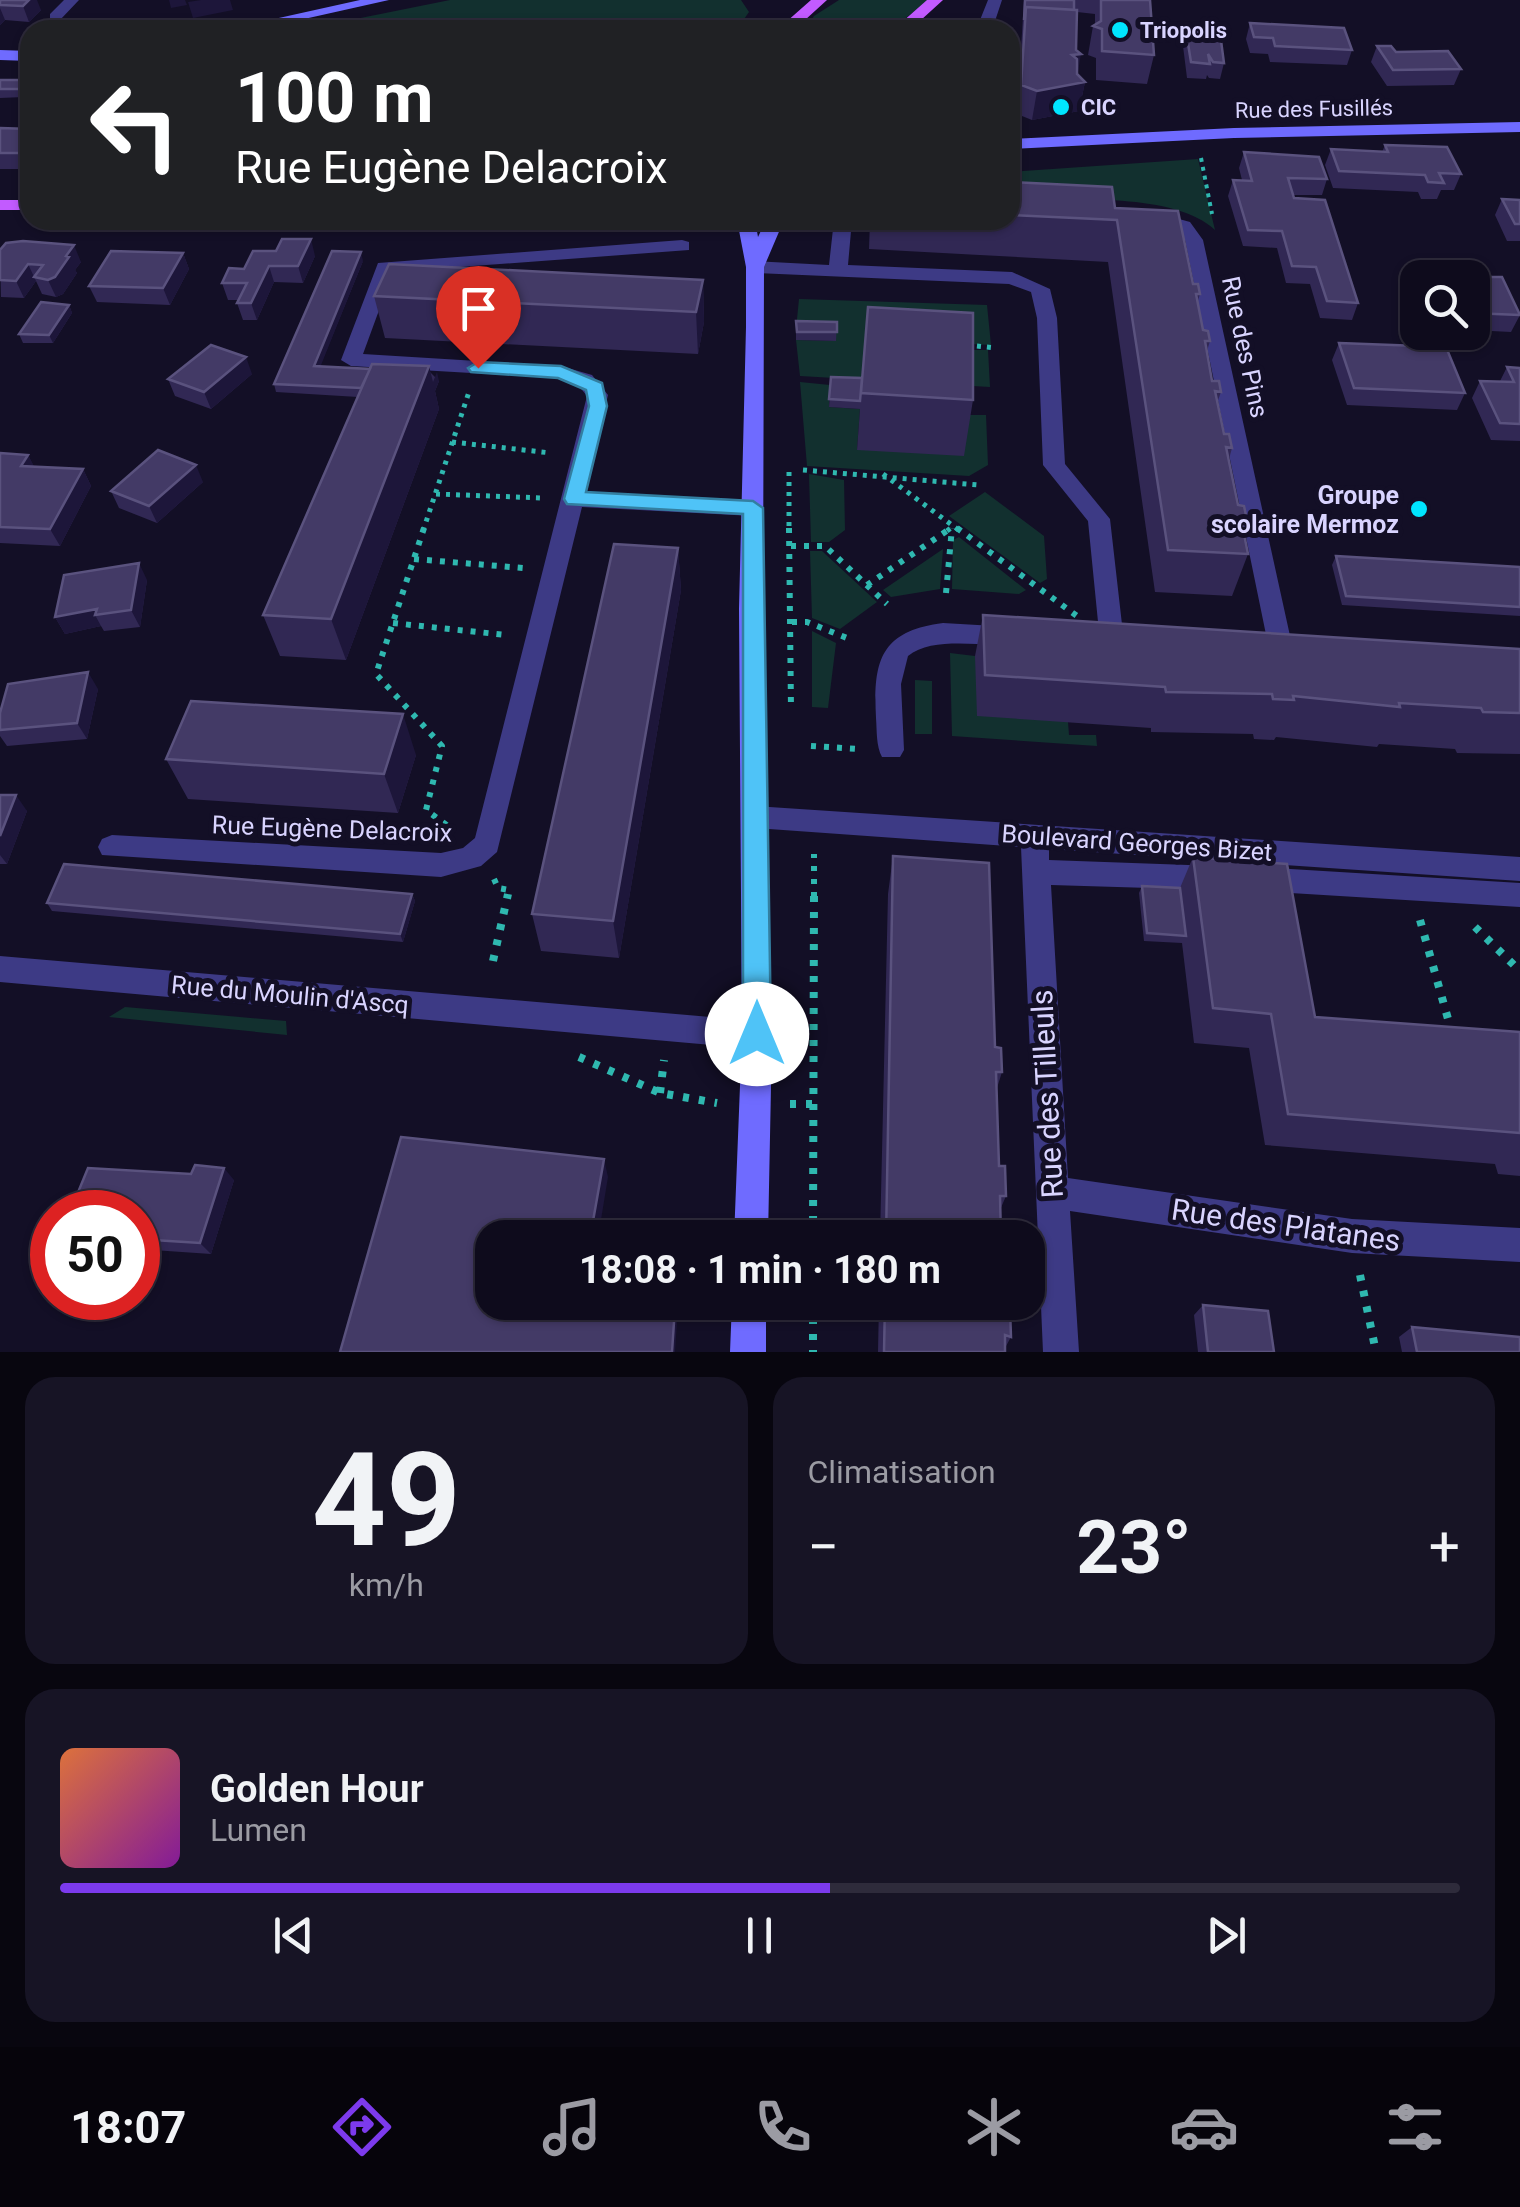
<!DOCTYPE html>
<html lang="fr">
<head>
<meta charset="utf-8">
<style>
	body { margin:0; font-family:Roboto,sans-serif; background:#171425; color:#f1f3f6; height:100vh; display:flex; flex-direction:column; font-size:38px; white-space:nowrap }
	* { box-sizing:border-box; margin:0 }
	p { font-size:32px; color:#9b9ba3 }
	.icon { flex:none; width:55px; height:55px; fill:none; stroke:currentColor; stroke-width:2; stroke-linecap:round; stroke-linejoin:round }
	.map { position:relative; height:1352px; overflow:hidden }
	.panel { display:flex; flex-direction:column; gap:25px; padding:25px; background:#08060f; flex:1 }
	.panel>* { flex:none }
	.guide { position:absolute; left:20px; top:20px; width:1000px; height:210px; border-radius:30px; box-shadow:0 2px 8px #0004,0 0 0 2px #2e2b3b; background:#202124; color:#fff; overflow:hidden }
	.controls { position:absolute; left:1400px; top:260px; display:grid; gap:20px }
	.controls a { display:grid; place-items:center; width:90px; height:90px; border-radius:20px; background:#0e0b1c; box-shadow:0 2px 8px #0004,0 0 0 2px #2e2b3b; font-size:50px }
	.speed { position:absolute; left:30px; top:1190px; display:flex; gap:20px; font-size:50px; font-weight:700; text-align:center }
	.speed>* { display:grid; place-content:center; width:130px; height:130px; border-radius:50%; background:#0e0b1c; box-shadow:0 2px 8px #0004,0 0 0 2px #2e2b3b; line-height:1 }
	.speed .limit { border:15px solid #d22; background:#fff; color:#111 }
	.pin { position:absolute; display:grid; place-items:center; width:85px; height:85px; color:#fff; margin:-102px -42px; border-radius:50% 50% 50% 0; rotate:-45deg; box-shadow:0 0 10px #0007 }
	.pin .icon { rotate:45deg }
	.me { position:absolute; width:110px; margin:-55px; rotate:0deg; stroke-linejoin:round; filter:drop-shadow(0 0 8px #0008) }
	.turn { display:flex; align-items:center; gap:35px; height:210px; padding:0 50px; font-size:45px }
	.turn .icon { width:130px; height:130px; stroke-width:2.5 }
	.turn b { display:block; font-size:70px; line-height:85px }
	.big { font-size:75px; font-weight:700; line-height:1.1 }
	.panel .widget { flex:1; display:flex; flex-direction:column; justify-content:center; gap:15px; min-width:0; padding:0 35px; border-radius:30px; background:#171425 }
	.panel .dial { align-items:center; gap:0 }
	.dial b { font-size:130px; line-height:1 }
	.song { display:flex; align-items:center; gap:30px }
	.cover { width:120px; height:120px; border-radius:15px; background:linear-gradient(135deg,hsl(20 70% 55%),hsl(290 70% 35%)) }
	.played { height:10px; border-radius:5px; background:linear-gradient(90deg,#7c3aed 55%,#2e2b3b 55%) }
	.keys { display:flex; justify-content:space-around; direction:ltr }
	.heat { display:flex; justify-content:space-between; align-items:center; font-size:55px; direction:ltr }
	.panel .tiles { flex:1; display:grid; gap:25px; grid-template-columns:1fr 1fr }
	.widget:last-child { grid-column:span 2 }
	.trip { position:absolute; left:475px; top:1220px; width:570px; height:100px; border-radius:30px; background:#0e0b1c; box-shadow:0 2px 8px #0004,0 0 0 2px #2e2b3b; font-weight:700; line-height:100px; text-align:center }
	.tabs { display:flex; height:160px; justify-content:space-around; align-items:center; background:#06040b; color:#9b9ba3 }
	.tabs .icon { width:70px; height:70px }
	.tabs .current { color:#7c3aed }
	.tabs b { font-size:45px; color:#f1f3f6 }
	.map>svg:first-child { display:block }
	.green { fill:#12302f }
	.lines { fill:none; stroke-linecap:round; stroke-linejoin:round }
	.path-far3 { stroke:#2fb8b0; stroke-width:4; stroke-dasharray:4 5; stroke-linecap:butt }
	.path-far2 { stroke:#2fb8b0; stroke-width:5; stroke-dasharray:4 6; stroke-linecap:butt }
	.path-far1 { stroke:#2fb8b0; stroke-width:6; stroke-dasharray:5 8; stroke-linecap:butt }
	.path { stroke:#2fb8b0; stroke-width:8; stroke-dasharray:6 10; stroke-linecap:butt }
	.street { fill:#3d3a85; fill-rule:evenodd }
	.secondary { fill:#6f6bff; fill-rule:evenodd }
	.primary { fill:#c25bff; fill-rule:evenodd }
	.wall { fill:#312854 }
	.shaded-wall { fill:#1d163a }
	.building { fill:#433a66; stroke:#5a527e; stroke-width:2.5 }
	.route { fill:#4fc3f7; stroke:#337fa1; stroke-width:2.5 }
	.poi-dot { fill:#00e5ff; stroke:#130f26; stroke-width:4 }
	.labels { text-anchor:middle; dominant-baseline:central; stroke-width:10; stroke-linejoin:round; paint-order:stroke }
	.far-poi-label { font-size:22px; font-weight:bold; fill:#d9d4ff; stroke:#130f26; text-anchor:start }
	.far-street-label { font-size:22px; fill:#d9d4ff; stroke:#130f26 }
	.street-label { font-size:25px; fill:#d9d4ff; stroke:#130f26 }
	.poi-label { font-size:25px; font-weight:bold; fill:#d9d4ff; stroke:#130f26; text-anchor:end }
	.near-street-label { font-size:30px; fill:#d9d4ff; stroke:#130f26 }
</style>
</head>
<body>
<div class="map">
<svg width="1520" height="1352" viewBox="0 0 1520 1352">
	<rect width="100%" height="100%" fill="#130f26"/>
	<path class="green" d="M450 0H741L749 12 742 22 727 30H301Z
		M839 0H928L891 30H805L814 16Z
		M1198 159 1215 230C1174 191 1065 201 1010 198V172Z
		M799 299 987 305 991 345 970 344V350H988L990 387 800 376 796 340 836 341V330L796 329Z
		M800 382 830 385 829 407 860 409 857 450 964 415H986L988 465 969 476 807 466Z
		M809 474 844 480 845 530 829 542H811Z
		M985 492 1044 536 1047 579 1040 583 949 516Z
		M959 537 1026 590 1019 594 952 589 953 540Z
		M943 549 940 589 891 597 883 590Z
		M810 551H822L877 602 840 629 812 618Z
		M812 631 836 643 828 708 812 707Z
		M950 653 975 656 1068 722 1069 735H1096L1097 746 952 736Z
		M915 680 932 681V734H915Z
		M125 1007 286 1021 287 1035 109 1017Z"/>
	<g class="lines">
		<path class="path-far3" d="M1201 158 1212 214
			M41 227 378 220"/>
		<path class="path-far2" d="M967 345 996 348
			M452 442 551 453
			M803 470 978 485
			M789 472V531
			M883 474 960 531
			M436 494 543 498
			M423 531 469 392
			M947 531 952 527"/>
		<path class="path-far1" d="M424 528 376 674 442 746 426 810 452 829
			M789 528 791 709
			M957 528 1077 616
			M791 546H825L887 604
			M414 559 523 568
			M867 585 951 528
			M946 593 952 528
			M792 622H807L847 638
			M393 623 506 635
			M811 746 860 749
			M494 879 498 888 509 890 507 897
			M814 897V854"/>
		<path class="path" d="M1420 920 1452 1033
			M1475 927 1520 971
			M493 961 508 894
			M579 1057 660 1093 717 1103
			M660 1093 664 1060
			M790 1104H813
			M813 1238 814 894
			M1360 1275 1376 1352
			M813 1302V1352"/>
		<path class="street" d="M64 0H79L60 20H50V14Z
			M988 0H1002L992 30H976Z
			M1150 211 1190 222 1203 240 1294 654 1282 663 1270 654 1185 240 1178 230 1144 220V212Z
			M834 220H852L848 265 1012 272 1050 289 1057 318 1065 464 1110 519 1124 642 1121 648H1103L1100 642 1088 521 1043 465 1037 318 1031 292 1009 284 755 273 746 267 755 261 829 265Z
			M682 240 689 242V250L393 272 363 354 561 366 592 375 608 395 585 492 753 500 764 508 753 516 582 507 497 852 481 866 441 877 102 855 98 847 102 839 112 835 441 853 463 848 475 838 587 396 578 385 559 378 351 366 341 360 378 263Z
			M943 623 1012 627 1024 636C1011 656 939 630 908 656L901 684 904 750 900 757H882C876 746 877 731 876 718 873 660 881 631 943 623Z
			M755 806 1520 857V881L1049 849V860L1216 866 1226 869 1230 878 1226 887 1216 890 1051 885 1068 1178 1352 1219 1520 1228V1262L1352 1253 1070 1211 1079 1352H1043L1021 847 755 828 745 825 741 817 745 809Z
			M1256 867 1520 883V907L1256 891 1246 888 1242 879 1246 870Z
			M0 956 757 1021 768 1025 772 1035 768 1045 757 1049 0 982Z"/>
		<path class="secondary" d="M360 0H389L255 30H224Z
			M0 50 30 51V61L0 60Z
			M1520 122V132L1234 138 1010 149V139L1234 128Z
			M737 220H755L758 237 766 220H784L764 267 763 609 772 1035 768 1238H734L742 1035 739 609 746 327V267Z
			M732 1302H766V1352H730Z"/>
		<path class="primary" d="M811 0H827L794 30H777Z
			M927 0H943L910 30H893Z
			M0 200H30V210H0Z"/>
	</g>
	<path class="wall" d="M0 0 41 10 29 22 5 20 0 25Z
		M1024 0H1150L1154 55 1147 84 1096 80V58L1088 55 1093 26 1095 25V14L1077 12V75L1085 82 1079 111 1032 120 1017 114Z
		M1250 23 1352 50 1347 65 1270 62 1268 54 1250 53 1246 39Z
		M1186 31 1224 63 1220 79 1209 78 1207 75 1206 79 1187 78 1183 46Z
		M1377 46 1396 52 1461 69 1454 85 1387 86 1371 62Z
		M0 80H27L30 89 24 97 0 98Z
		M0 128 30 129V169H0Z
		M1385 145 1461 174 1454 190H1441L1437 199H1421L1418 192 1333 188 1325 165 1331 149 1382 152Z
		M1244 152 1327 179 1322 195H1293L1358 303 1352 320 1320 318 1310 284 1286 283 1277 248 1243 246 1228 196 1233 180H1242L1239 168Z
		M1010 182 1115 208 1193 284 1200 294 1197 304 1203 330 1210 341 1207 351 1212 381 1221 392 1217 403 1224 434 1232 448 1229 459 1238 505 1247 520 1243 530 1248 554 1232 596 1155 592 1108 262 869 249 870 220H1010Z
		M1502 199 1520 200V241H1507L1495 215Z
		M0 250 81 262 75 270 77 273 63 294 56 297 42 294 36 281 24 298 1 297Z
		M183 253 189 269 170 305 97 302 89 286Z
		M315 256 303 283 274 282 257 320H243L237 303 239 300H228L222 283 244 269Z
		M363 261 320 366 370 369 429 366 430 372 439 381 435 391 439 409 346 660 280 656 263 615 358 397 276 392 274 384Z
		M1445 269 1486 277 1520 315 1511 332 1472 330V278H1441Z
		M703 280 704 322 698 354 385 338 374 296Z
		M69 305 72 313 53 343H23L19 334Z
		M796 321 837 322 836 341 796 340Z
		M1339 343 1465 393 1457 410 1347 405 1332 360Z
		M1507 367 1520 368V441L1491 440 1472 398 1480 381H1500Z
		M252 374 211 409 175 396 168 379Z
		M831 377 973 400 964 456 857 450 860 409 829 407Z
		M0 453 28 455 34 467 83 469 91 486 60 546 0 543Z
		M203 482 157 523 119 508 111 491Z
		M678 548 681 590 619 958 541 951 532 914Z
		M1336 556 1520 567V616L1342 605 1332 565Z
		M147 580 140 627 104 631 101 626 65 634 55 617Z
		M983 615 1520 649V754L1457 753 1455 749 1379 744 1377 747 1276 737 1274 740 1254 739 1253 734 1151 732V728L977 716 975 656Z
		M98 689 87 739 7 746 0 736V713Z
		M416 755 398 813 188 799 166 759Z
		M0 795 27 811 7 864H0Z
		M893 856 995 1047 1002 1072 997 1088 999 1166 1006 1196 1000 1210 1001 1238H880L888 894Z
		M1193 857 1315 1017 1520 1032V1176L1498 1174 1495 1164 1265 1145 1249 1048 1194 1043 1182 943 1144 941 1139 893 1142 886 1180 888Z
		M412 894 415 901 403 942 52 911 47 903Z
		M191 1174 234 1180 211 1254 138 1249V1212Z
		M879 1302H1004L1011 1337 1005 1348V1352H878Z
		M1203 1305 1274 1352H1198L1194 1315Z
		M1412 1327 1520 1352H1402L1399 1337Z"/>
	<path class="shaded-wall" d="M29 0H37L41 10 29 22 23 6Z
		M169 0H185L187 5 171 8Z
		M201 0H230L233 10 193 18 188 2Z
		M0 8 5 20 0 25Z
		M1081 54 1076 83 1072 55Z
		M27 80 30 89 24 97 21 89Z
		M1085 82 1079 111 1032 120 1037 91Z
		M311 239 315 256 303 283 298 266Z
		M74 245 81 262 75 270 77 273 63 294 56 297 48 280Z
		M361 252 363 261 317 375 314 366Z
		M183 253 189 269 170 305 163 288Z
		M28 264 36 281 24 298 16 281Z
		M269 266 274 282 257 320 251 303Z
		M703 280 704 322 698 354 696 312Z
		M69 305 72 313 53 343 49 335Z
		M246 357 252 374 211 409 204 392Z
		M429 366 433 382 437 372 439 381 435 391 439 409 346 660 331 619Z
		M28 455 37 472 21 466Z
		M196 465 203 482 157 523 149 506Z
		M83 469 91 486 60 546 50 529Z
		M678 548 681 590 619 958 613 921Z
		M139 563 147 580 140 627 131 610Z
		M97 609 95 615 101 626 65 634 55 617Z
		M88 672 98 689 87 739 77 723Z
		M403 714 416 755 398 813 384 774Z
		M16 795 27 811 7 864 0 855V836Z
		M412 894 415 901 403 942 400 934Z
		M604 1159 608 1177 598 1238H590Z
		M224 1168 234 1180 211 1254 200 1243Z
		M675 1307 677 1322 675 1352H672Z"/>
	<path class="building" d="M0 0H29L23 6 0 5Z
		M1025 0H1074V10L1026 7 1024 20Z
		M1101 0H1150L1154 55 1102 51V29L1093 26 1101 21Z
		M1026 7 1077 10 1076 50 1081 54 1072 55 1077 59V74L1085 82 1037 91 1021 85Z
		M1250 23 1344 28 1352 50 1275 46 1273 38 1254 37Z
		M1186 31 1220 33 1224 63 1213 62 1208 54 1210 64 1191 62Z
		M1377 46H1391L1396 52 1448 51 1461 69 1393 70Z
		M0 80H27L21 89H0Z
		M0 128 30 129V153H0Z
		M1385 145 1447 147 1461 174 1439 173 1444 183 1428 182 1425 175 1339 171 1331 149 1388 152Z
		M1244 152 1319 157 1327 179 1288 178 1294 198 1325 200 1358 303 1327 301 1316 267 1292 266 1282 231 1248 230 1233 180 1252 181Z
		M1010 182 1112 187 1115 208 1178 211 1193 284H1198L1200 294H1196L1203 330 1208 331 1210 341H1205L1212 381H1219L1221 392 1215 391 1224 434H1229L1232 448 1226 447 1238 505 1244 506 1247 520 1241 519 1248 554 1168 550 1117 220 1010 215Z
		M1502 199 1520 200V224H1515Z
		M282 239H311L298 266H269L251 303H237L247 283H222L229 268 244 269 253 251H276Z
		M23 241 74 245 66 256 69 257 55 277 48 280 34 277 43 265 28 264 16 281 0 280V250L6 243Z
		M111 251 183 253 163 288 89 286Z
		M332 251 361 252 314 366 370 369 361 388 274 384Z
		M389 264 703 280 696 312 374 296Z
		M1445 269 1483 271 1486 277H1502L1520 315 1472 313V278H1448Z
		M41 302 69 305 49 335 19 334Z
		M868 307 973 313V400L861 393Z
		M796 321 837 322V332H797Z
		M1339 343 1446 347 1465 393 1354 388Z
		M211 345 246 357 204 392 168 379Z
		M372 364 429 366 331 619 263 615Z
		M1507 367 1520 368V424L1500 423 1480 381 1514 382Z
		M831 377 862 378 860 401 829 399Z
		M158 450 196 465 149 506 111 491Z
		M0 453 28 455 21 466 83 469 50 529 0 527Z
		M614 544 678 548 613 921 532 914Z
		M1336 556 1520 567V607L1346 596Z
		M139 563 131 610 95 615 97 609 55 617 64 575Z
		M983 615 1520 649V713L1483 712 1481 708 1399 703 1400 707 1293 696 1294 700 1273 699 1272 694 1166 692 1165 687 985 675Z
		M88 672 77 723 0 730V713L8 684Z
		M191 701 403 714 384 774 166 759Z
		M0 795H16L0 836Z
		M893 856 989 863 995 1047 1001 1048 1002 1072H996L999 1166H1005L1006 1196H1000L1001 1238H886Z
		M1193 857 1287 864 1315 1017 1520 1032V1133L1288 1114 1271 1014 1213 1008Z
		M64 864 412 894 400 934 47 903Z
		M1142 886 1180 888 1186 936 1147 933Z
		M401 1137 604 1159 590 1238H492V1302H632L675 1307 672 1352H340Z
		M195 1165 224 1168 200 1243 138 1239V1212H70L88 1168 191 1174Z
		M885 1302H1004V1306L1010 1308 1011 1337 1005 1335V1352H884Z
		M1203 1305 1268 1311 1274 1352H1208Z
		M1412 1327 1520 1337V1352H1417Z"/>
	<path class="route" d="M478 362 561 366 602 383 607 406 586 492 753 501 763 508 771 1034 767 1044 757 1047 747 1044 743 1034V514L567 504 564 499 589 406 586 390 558 378 471 372 468 368Z"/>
	<g class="poi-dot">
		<circle cx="1120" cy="30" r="10"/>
		<circle cx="1061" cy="107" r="10"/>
		<circle cx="1419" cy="509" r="10"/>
	</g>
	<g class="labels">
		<g class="far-poi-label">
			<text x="1140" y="30">Triopolis</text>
			<text x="1081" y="107">CIC</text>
		</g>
		<g class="far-street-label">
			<text transform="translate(1314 109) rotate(-1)">Rue des Fusillés</text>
		</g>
		<g class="street-label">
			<text transform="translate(1245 347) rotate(78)">Rue des Pins</text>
			<text transform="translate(332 829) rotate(2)">Rue Eugène Delacroix</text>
			<text transform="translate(1137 843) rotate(4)">Boulevard Georges Bizet</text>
			<text transform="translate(290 995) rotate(5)">Rue du Moulin d'Ascq</text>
		</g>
		<g class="poi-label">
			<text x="1399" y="495">Groupe<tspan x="1399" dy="29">scolaire Mermoz</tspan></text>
		</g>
		<g class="near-street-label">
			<text transform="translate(1047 1094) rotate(-93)">Rue des Tilleuls</text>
			<text transform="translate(1286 1225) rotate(8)">Rue des Platanes</text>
		</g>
	</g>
</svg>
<div class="controls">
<a><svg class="icon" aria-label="search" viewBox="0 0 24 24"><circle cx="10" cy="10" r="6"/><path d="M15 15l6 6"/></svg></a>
</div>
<div class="speed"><div class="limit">50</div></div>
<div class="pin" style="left:478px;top:368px;background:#d93025"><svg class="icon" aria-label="arrive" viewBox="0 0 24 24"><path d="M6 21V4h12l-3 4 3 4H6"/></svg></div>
<svg class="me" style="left:757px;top:1034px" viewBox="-20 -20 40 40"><circle r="19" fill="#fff"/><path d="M0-13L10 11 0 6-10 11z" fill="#4fc3f7"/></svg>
<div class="trip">18:08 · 1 min · 180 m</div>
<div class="guide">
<div class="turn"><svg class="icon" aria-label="left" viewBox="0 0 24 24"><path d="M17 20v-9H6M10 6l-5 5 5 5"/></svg><div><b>100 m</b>Rue Eugène Delacroix</div></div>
</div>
</div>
<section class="panel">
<div class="tiles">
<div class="widget dial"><b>49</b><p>km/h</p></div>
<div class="widget"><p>Climatisation</p>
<div class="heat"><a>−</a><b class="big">23°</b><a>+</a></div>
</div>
<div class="widget">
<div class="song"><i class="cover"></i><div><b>Golden Hour</b><p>Lumen</p></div></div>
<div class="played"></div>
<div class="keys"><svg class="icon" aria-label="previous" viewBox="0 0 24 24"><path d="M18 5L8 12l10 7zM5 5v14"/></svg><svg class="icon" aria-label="pause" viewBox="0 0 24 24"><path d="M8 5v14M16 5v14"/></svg><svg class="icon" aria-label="next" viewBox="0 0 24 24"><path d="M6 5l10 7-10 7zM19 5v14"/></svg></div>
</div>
</div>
</section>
<nav class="tabs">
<b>18:07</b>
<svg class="icon current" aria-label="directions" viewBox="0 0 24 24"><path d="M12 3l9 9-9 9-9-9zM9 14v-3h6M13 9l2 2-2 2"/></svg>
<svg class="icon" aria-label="music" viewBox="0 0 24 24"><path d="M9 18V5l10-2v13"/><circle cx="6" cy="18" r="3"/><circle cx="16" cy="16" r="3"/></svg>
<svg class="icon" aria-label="phone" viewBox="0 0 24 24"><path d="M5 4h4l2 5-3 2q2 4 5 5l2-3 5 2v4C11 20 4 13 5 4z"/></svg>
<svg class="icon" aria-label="climate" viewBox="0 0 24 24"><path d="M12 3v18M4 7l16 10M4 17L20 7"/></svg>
<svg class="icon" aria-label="car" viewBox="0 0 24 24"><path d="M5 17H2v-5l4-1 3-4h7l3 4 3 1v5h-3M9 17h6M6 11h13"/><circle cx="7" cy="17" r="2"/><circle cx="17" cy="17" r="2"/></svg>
<svg class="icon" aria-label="filters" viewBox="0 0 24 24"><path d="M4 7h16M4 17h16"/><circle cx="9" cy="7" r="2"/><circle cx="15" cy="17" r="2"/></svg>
</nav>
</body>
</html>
